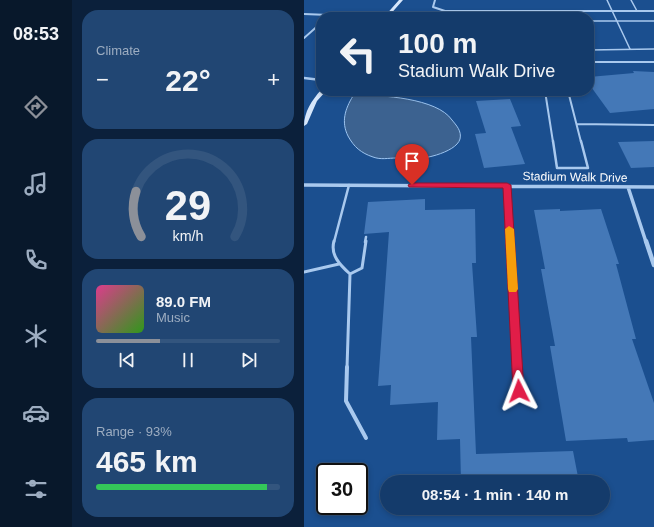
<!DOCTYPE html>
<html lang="en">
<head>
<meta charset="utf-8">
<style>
	body { margin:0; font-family:Helvetica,sans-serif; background:#214673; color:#f1f3f6; height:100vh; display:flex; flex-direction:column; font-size:15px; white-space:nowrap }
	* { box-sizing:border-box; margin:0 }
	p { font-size:13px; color:#9dadc1 }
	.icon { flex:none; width:22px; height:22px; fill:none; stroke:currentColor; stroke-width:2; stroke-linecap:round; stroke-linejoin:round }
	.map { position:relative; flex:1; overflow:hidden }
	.drawer { display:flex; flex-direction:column; gap:10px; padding:10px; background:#0b203b; width:232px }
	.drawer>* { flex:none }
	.hud { position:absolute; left:12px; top:12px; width:278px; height:84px; border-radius:16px; box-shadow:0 2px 6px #0003,0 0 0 1px #33557e; background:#143b6b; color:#f1f3f6; overflow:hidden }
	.speed { position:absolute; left:12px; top:463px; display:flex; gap:8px; font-size:20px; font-weight:700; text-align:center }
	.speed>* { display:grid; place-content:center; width:52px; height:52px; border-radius:50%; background:#143b6b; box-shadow:0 2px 6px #0003,0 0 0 1px #33557e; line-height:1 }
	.speed .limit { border:2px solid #111; border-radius:6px; background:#fff; color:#111 }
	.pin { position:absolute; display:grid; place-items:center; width:34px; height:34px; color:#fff; margin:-41px -17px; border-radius:50% 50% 50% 0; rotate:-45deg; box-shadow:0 0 4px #0007 }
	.pin .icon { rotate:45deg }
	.me { position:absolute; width:44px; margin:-22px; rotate:357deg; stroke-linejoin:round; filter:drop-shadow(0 0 3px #0008) }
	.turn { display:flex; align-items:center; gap:14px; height:84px; padding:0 16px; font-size:18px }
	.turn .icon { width:52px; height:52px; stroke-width:2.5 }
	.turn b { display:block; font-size:28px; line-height:34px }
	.big { font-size:30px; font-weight:600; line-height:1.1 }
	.drawer .card { flex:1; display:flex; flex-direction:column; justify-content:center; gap:6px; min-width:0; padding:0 14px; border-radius:16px; background:#214673 }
	.drawer .dial { align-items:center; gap:0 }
	.dial svg { height:104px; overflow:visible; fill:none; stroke:#33557e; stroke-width:7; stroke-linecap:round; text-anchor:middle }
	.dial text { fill:#f1f3f6; stroke:none }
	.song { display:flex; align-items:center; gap:12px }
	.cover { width:48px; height:48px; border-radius:6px; background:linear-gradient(135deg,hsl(330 70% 55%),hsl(110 70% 35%)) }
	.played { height:4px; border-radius:2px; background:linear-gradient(90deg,#8c9099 35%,#33557e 35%) }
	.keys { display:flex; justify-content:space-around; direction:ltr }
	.heat { display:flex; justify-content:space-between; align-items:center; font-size:22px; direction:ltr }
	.charge { height:6px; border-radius:3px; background:linear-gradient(90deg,#34c759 93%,#33557e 0) }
	.trip { position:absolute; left:76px; top:475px; width:230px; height:40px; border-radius:20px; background:#143b6b; box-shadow:0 2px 6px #0003,0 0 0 1px #33557e; font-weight:600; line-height:40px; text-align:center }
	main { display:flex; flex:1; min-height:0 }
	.dock { display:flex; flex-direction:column; width:72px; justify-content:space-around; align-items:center; background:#08182b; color:#9dadc1 }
	.dock .icon { width:28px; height:28px }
	.dock .current { color:#8c9099 }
	.dock b { font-size:18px; color:#f1f3f6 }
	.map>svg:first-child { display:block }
	.water { fill:#3c6290; stroke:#9cc4f0 }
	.building { fill:#4478b7 }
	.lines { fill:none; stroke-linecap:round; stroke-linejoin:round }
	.lane-far4 { stroke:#a9c9ee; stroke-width:1.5 }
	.lane-far3 { stroke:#a9c9ee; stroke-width:2 }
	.lane-far2 { stroke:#a9c9ee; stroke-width:2.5 }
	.lane-far1 { stroke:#a9c9ee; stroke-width:3 }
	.lane { stroke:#a9c9ee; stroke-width:4 }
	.street-far4 { stroke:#a9c9ee; stroke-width:2 }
	.street-far3 { stroke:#a9c9ee; stroke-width:2.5 }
	.street-far2 { stroke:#a9c9ee; stroke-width:3.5 }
	.street-far1 { stroke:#a9c9ee; stroke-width:4.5 }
	.street { stroke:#a9c9ee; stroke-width:5.5 }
	.secondary { fill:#d6e6fa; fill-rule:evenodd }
	.route { fill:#e11d48; stroke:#92132f }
	.slow { fill:#f59e0b }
	.labels { text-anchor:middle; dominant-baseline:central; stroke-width:3.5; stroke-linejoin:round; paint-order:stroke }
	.street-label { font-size:12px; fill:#fff; stroke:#1b4f8f }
</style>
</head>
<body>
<main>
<nav class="dock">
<b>08:53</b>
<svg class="icon current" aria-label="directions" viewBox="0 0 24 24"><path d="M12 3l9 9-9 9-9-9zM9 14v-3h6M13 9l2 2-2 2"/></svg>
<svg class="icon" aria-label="music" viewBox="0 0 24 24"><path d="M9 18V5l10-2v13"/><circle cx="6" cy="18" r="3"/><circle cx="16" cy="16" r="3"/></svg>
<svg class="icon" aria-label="phone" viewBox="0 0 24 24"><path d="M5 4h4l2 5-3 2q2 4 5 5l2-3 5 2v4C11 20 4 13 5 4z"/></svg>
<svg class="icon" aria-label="climate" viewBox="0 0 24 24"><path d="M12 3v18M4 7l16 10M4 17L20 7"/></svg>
<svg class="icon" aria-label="car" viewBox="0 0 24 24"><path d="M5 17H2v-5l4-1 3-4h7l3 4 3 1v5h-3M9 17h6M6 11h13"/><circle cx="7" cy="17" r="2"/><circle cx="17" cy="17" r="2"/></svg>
<svg class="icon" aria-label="filters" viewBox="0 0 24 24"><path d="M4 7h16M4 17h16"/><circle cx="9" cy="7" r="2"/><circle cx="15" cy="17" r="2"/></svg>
</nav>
<section class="drawer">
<div class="card"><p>Climate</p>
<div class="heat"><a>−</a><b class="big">22°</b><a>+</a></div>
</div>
<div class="card dial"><svg viewBox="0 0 100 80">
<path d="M14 69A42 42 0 1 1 86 69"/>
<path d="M14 69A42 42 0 0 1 10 34" stroke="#8c9099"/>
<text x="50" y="56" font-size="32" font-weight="700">29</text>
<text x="50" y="72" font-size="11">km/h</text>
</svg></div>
<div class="card">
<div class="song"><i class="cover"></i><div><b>89.0 FM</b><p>Music</p></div></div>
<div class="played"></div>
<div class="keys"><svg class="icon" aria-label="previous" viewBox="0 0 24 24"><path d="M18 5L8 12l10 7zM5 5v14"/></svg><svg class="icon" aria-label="pause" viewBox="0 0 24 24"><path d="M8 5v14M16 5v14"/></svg><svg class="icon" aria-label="next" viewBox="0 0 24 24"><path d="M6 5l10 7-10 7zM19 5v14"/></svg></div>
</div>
<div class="card"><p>Range · 93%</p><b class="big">465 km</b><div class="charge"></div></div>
</section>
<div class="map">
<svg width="350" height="527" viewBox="0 0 350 527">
	<rect width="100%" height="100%" fill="#1b4f8f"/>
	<path class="water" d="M53 95C77 95 133 98 148 120 152 125 158 131 156 139 152 153 115 161 102 159 98 159 96 157 93 158 84 158 77 160 69 157 57 153 50 147 44 136 37 122 41 109 49 96Z"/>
	<path class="building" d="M329 71 350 72V109L306 113 285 84V77L330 73Z
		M206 99 217 126 207 127 221 164 180 168 171 134 182 133 172 101Z
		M350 141V167L327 168 314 142Z
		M121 199V210L171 209 172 263H168L173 337H167L172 454 269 451 275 482H157L156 439 133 440 134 402 86 405 87 385 74 386 85 232 60 234 64 202Z
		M256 209V211L297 209 315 264H312L332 339H328L350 403V440L324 442 323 438 262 441 246 346H251L237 269H241L230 210Z"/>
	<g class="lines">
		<path class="lane-far4" d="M303 0 326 49
			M327 0 333 11
			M285 21H350
			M285 50 350 49
			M285 62H350"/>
		<path class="lane-far3" d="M285 62H350
			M241 91 249 142
			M264 91 277 142
			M273 124 350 125"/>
		<path class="lane-far2" d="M249 141 253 168H284L277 141
			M30 242 45 185
			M61 242 62 237"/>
		<path class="lane-far1" d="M30 241C26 255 36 265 46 274L43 368
			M0 272 35 264
			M46 274 58 268 62 241"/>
		<path class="lane" d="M43 367 42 401 62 438"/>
		<path class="street-far4" d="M131 0 129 7 141 11H350
			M0 14 25 15 23 17
			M0 38 17 23"/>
		<path class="street-far3" d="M0 78 17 80"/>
		<path class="street-far2" d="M0 185 350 187
			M203 185 206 242
			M324 187 342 242"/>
		<path class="street-far1" d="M206 241 214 368
			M342 241 350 265"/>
		<path class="street" d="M214 367 215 391"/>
		<path class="secondary" d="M95 0H99L84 17H80Z
			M17 90 22 91 13 101 3 124 0 126C0 112 8 100 17 90Z"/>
	</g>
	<path class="route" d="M108 183H203L207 185 220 391 219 395 215 396 211 395 209 391 199 188 105 187 104 185Z"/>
	<path class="slow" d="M205 226 210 229 214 289 212 292H205L204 289 201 229Z"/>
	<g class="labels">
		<g class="street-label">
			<text transform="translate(271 177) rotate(1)">Stadium Walk Drive</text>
		</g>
	</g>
</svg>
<div class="speed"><div class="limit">30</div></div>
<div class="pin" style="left:108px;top:185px;background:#d93025"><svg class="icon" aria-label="arrive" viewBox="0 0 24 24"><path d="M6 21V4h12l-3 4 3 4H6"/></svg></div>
<svg class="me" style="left:215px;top:391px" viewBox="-20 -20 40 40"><path d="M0-17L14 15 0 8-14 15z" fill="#e11d48" stroke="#fff" stroke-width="4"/></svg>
<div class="trip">08:54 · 1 min · 140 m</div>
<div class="hud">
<div class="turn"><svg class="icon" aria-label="left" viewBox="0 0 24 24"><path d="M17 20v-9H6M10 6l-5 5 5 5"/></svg><div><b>100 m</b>Stadium Walk Drive</div></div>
</div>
</div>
</main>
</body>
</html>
